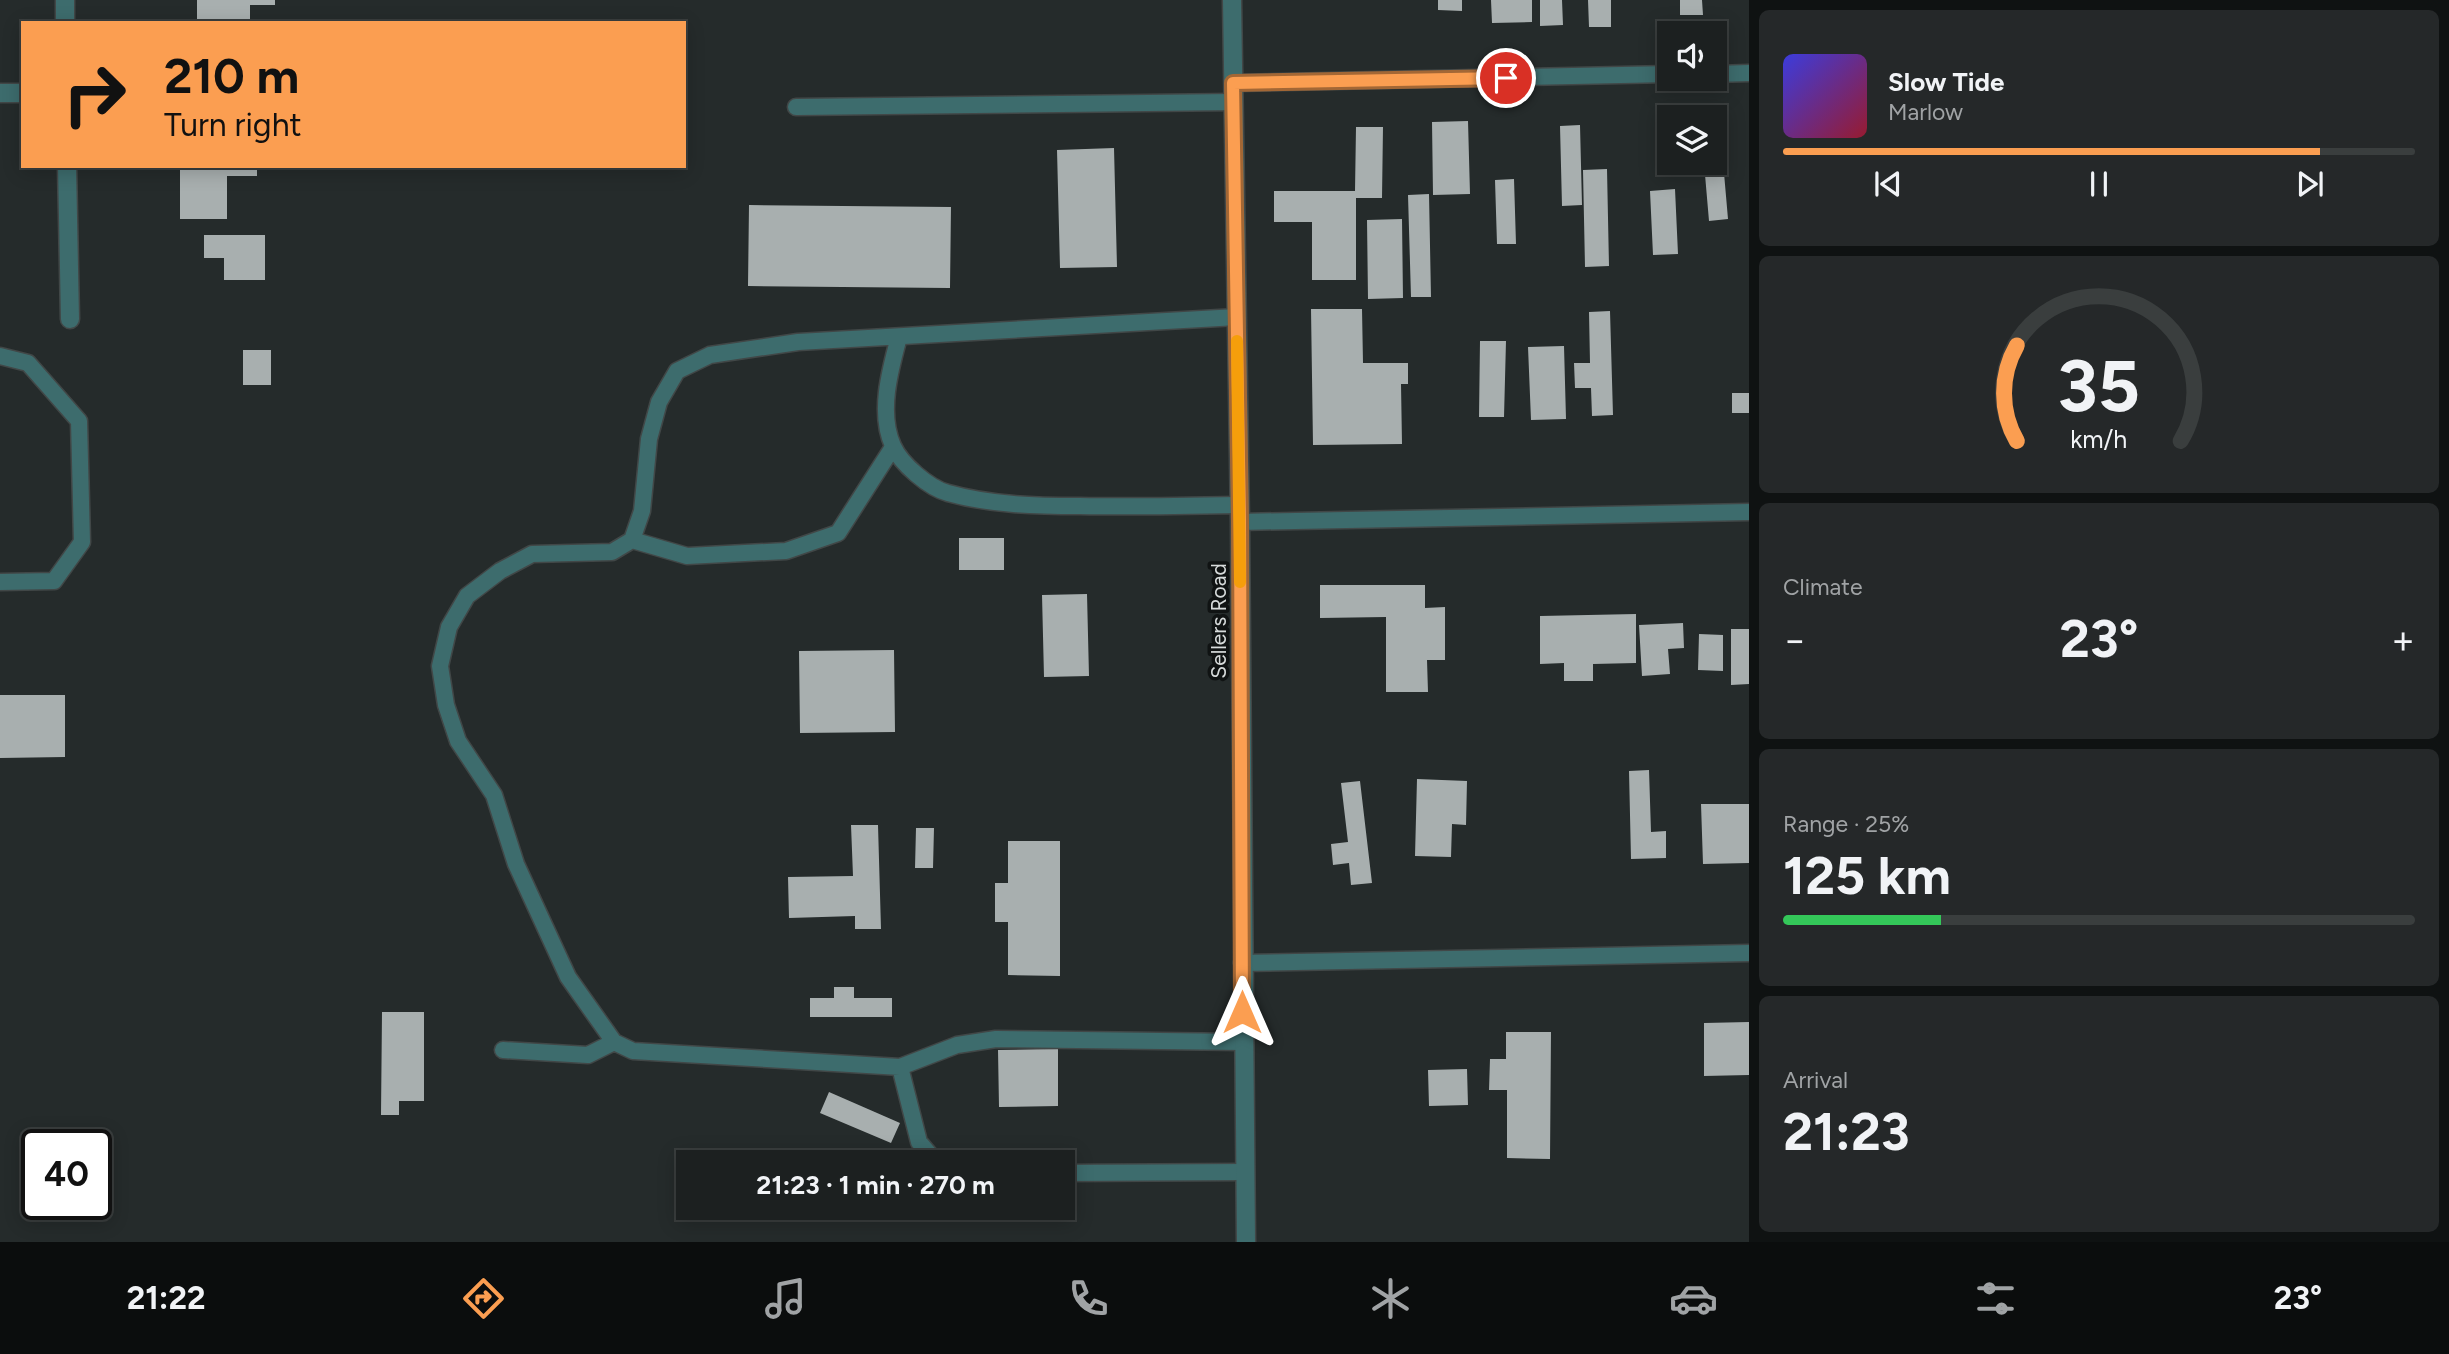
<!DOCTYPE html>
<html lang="en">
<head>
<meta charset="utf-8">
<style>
	body { margin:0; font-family:Figtree,sans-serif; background:#252829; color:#f1f3f6; height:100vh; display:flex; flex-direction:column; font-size:26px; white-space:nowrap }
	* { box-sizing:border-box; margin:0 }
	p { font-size:23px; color:#a0a3a5 }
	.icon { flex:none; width:38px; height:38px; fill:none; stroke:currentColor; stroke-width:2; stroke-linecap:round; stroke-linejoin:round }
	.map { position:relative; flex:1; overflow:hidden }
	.side { display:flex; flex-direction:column; gap:10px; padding:10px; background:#0f1212; width:700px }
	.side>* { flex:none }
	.guide { position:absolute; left:21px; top:21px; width:665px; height:147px; border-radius:0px; box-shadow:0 4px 18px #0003,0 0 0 2px #3a3e3e; background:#fb9e51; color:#111; overflow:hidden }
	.controls { position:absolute; left:1657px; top:21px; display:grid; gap:14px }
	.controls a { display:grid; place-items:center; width:70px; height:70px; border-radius:0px; background:#1c2020; box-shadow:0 4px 18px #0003,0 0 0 2px #3a3e3e; font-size:35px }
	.speed { position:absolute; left:21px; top:1129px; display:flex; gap:14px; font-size:35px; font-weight:700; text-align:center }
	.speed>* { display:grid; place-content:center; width:91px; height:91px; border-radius:50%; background:#1c2020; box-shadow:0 4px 18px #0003,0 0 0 2px #3a3e3e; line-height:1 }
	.speed .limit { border:4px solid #111; border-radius:10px; background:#fff; color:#111 }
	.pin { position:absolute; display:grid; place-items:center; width:60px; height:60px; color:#fff; margin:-30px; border:4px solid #fff; border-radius:50%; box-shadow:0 2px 7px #0007 }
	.me { position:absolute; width:77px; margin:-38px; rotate:0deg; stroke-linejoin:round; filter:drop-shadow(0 0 5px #0008) }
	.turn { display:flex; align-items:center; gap:24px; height:147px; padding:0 28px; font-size:32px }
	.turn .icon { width:91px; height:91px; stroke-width:2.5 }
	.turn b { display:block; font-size:49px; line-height:60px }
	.big { font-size:52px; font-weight:700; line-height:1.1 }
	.side .tile { flex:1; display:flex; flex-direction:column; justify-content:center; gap:10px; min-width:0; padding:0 24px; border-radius:10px; background:#252829 }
	.side .dial { align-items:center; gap:0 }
	.dial svg { height:182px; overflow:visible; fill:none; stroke:#3a3e3e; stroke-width:7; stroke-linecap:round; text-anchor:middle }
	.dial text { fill:#f1f3f6; stroke:none }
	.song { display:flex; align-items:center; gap:21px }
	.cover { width:84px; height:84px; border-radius:10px; background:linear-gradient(135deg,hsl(240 70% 55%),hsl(350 70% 35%)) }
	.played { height:7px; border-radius:4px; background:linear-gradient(90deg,#fb9e51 85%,#3a3e3e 85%) }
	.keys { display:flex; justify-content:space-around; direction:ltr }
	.heat { display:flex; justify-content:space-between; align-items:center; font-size:38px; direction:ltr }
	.charge { height:10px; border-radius:5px; background:linear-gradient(90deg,#34c759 25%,#3a3e3e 0) }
	.trip { position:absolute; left:676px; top:1150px; width:399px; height:70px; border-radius:0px; background:#1c2020; box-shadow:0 4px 18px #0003,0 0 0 2px #3a3e3e; font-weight:700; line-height:70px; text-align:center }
	.menu { display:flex; height:112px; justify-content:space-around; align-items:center; background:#0b0d0d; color:#a0a3a5 }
	.menu .icon { width:49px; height:49px }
	.menu .active { color:#fb9e51 }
	.menu b { font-size:32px; color:#f1f3f6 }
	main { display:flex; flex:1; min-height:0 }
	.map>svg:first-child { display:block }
	.building { fill:#a8afaf }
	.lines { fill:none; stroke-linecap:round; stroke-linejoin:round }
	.service-casing { stroke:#414747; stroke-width:19 }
	.minor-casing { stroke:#414747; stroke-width:21 }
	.tertiary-casing { stroke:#414747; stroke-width:21 }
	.service { stroke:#3d6c6d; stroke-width:16 }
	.minor { stroke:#3d6c6d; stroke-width:18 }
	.tertiary { stroke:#3d6c6d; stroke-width:18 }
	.route-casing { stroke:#a36735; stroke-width:18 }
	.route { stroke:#fb9e51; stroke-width:12 }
	.slow { stroke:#f59e0b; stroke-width:12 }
	.labels { text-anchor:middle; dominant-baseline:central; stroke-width:7; stroke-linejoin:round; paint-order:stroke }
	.street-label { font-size:21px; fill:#d6dada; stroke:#101313 }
</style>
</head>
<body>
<main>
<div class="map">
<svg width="1749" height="1242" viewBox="0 0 1749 1242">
	<rect width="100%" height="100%" fill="#252b2b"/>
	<path class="building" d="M197 0H275V5H250V23H197Z
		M1438 0H1462V11L1438 10Z
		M1491 0H1532V22L1492 23Z
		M1540 0H1562L1563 25 1540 26Z
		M1588 0H1611V27H1589Z
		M1680 0H1702L1703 15H1680Z
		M1468 121 1470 194 1433 195 1432 122Z
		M1580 125 1582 205 1562 206 1560 126Z
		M1356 127H1383L1382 198H1356V280H1312V222H1274V191H1355Z
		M1720 127 1728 219 1709 221 1704 163H1715V128Z
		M1114 148 1117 267 1060 268 1057 150Z
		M180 166H257V176H227V219H180Z
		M1607 169 1609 266 1585 267 1583 170Z
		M1514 179 1516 244H1497L1495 180Z
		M1675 189 1678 254 1653 255 1650 191Z
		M1429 194 1431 297H1411L1408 195Z
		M749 205 951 207 950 288 748 286Z
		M1402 219 1403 298 1368 299 1367 220Z
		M204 235H265V280H224V258H204Z
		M1311 309H1362L1363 363H1408V384H1401L1402 444 1313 445Z
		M1610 311 1613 415 1592 416 1591 388H1575L1574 363H1590L1589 312Z
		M1480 341H1506L1504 417H1479Z
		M1564 346 1566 419 1531 420 1528 347Z
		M243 350H271V385H243Z
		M1732 393H1749V413H1732Z
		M959 538H1004V570H959Z
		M1320 585H1425V608L1445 607V660H1427L1428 692H1386V617L1320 618Z
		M1087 594 1089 676 1044 677 1042 595Z
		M1636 614V663L1593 664V681H1564V663L1540 664V616Z
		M1683 623 1684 648 1668 649 1670 674 1642 676 1639 625Z
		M1731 629H1749V684L1731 685Z
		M1699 634 1723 635V671L1698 670Z
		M894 650 895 732 800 733 799 651Z
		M0 695H65V757L0 758Z
		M1649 770 1651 832 1666 831V858L1631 859 1629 771Z
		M1417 779 1467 781 1466 825 1452 824 1451 857 1415 856Z
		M1360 781 1372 883 1351 885 1349 863 1333 865 1331 844 1348 842 1341 783Z
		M1701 804H1749V863L1703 864Z
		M851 825H878L881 929H855V916L789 918 788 877 853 876Z
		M916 828H934L933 868H915Z
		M1008 841H1060V976L1008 975V922H995V883H1008Z
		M834 987H854V998H892V1017H810V998H834Z
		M382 1012H424V1101H399V1115H381Z
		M1749 1022V1075L1704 1076V1023Z
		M1506 1032H1551L1550 1159 1507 1158V1090H1489L1490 1059H1506Z
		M1058 1049V1106L999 1107 998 1050Z
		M1467 1069 1468 1105 1429 1106 1428 1070Z
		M829 1092 900 1123 891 1143 820 1113Z"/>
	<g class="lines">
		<defs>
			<path id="service" d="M1715 74 1749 73
				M1233 83 1670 74
				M796 107 1234 102
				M1237 317 798 342 710 355 677 371 659 402 649 439 642 511 632 540 612 552 532 554 500 571 467 596 449 627 440 666 446 705 458 741 494 795 516 864 568 977 614 1042 633 1051 900 1067 957 1045 996 1039 1243 1042
				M899 337C890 370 878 413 893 446 901 464 929 488 948 493 991 505 1036 506 1080 506 1133 507 1186 506 1239 505
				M0 356 28 363 79 421 82 542 54 581 0 582
				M1240 522 1749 512
				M632 540 687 556 786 551 838 533 893 447
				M1242 963 1749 953
				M503 1050 588 1055 614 1042
				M900 1067 919 1142 936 1162
				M1062 1173 1245 1172"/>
			<path id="minor" d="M65 0V23
				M0 93H23
				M67 166 70 319"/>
			<path id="tertiary" d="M1232 0 1240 522 1246 1242"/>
		</defs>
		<use href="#service" class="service-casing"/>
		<use href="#minor" class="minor-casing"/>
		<use href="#tertiary" class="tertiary-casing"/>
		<use href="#service" class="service"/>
		<use href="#minor" class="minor"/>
		<use href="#tertiary" class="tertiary"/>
	</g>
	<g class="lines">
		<defs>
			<path id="route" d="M1242 1012 1240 522 1233 83 1506 78"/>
		</defs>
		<use href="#route" class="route-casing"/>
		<use href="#route" class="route"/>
		<path class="slow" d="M1237 341 1240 582"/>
	</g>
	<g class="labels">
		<g class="street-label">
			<text transform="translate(1218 621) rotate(-90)">Sellers Road</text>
		</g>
	</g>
</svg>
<div class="controls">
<a><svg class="icon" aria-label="sound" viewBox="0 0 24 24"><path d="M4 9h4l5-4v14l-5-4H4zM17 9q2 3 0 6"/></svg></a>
<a><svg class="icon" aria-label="layers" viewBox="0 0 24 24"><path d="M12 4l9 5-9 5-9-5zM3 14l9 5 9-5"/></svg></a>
</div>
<div class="speed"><div class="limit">40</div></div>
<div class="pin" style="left:1506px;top:78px;background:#d93025"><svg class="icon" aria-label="arrive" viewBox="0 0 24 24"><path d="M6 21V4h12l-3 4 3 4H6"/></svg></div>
<svg class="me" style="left:1242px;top:1012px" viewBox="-20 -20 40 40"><path d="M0-17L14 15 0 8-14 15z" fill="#fb9e51" stroke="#fff" stroke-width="4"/></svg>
<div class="trip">21:23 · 1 min · 270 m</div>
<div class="guide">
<div class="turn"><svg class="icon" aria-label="right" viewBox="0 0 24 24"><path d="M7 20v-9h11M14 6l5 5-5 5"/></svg><div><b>210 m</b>Turn right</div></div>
</div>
</div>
<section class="side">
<div class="tile">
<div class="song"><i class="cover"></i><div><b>Slow Tide</b><p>Marlow</p></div></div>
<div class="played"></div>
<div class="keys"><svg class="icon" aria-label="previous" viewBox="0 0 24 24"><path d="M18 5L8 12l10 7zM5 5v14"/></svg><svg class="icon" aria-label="pause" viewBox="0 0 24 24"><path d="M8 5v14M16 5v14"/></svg><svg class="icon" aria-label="next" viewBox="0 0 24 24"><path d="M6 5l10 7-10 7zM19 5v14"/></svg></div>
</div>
<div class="tile dial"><svg viewBox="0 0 100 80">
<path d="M14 69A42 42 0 1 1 86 69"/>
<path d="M14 69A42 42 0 0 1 14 27" stroke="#fb9e51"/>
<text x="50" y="56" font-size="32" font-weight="700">35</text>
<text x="50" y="72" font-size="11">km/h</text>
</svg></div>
<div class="tile"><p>Climate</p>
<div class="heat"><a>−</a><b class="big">23°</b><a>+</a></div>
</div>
<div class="tile"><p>Range · 25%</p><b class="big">125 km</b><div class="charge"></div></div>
<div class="tile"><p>Arrival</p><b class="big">21:23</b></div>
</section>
</main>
<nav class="menu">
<b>21:22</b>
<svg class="icon active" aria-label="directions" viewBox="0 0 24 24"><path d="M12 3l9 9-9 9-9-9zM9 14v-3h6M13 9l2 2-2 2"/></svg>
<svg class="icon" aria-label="music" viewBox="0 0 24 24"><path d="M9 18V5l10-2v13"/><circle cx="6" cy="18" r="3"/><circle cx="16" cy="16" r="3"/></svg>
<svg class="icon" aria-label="phone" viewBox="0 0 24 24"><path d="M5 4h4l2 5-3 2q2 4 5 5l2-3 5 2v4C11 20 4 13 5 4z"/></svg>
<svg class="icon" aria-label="climate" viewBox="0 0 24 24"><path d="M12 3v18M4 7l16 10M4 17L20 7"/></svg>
<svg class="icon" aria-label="car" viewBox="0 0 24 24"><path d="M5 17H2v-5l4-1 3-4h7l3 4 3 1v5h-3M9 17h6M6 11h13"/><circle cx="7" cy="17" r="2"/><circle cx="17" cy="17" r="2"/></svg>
<svg class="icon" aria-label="filters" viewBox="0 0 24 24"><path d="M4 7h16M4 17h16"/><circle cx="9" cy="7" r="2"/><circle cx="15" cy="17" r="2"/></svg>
<b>23°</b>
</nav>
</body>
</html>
